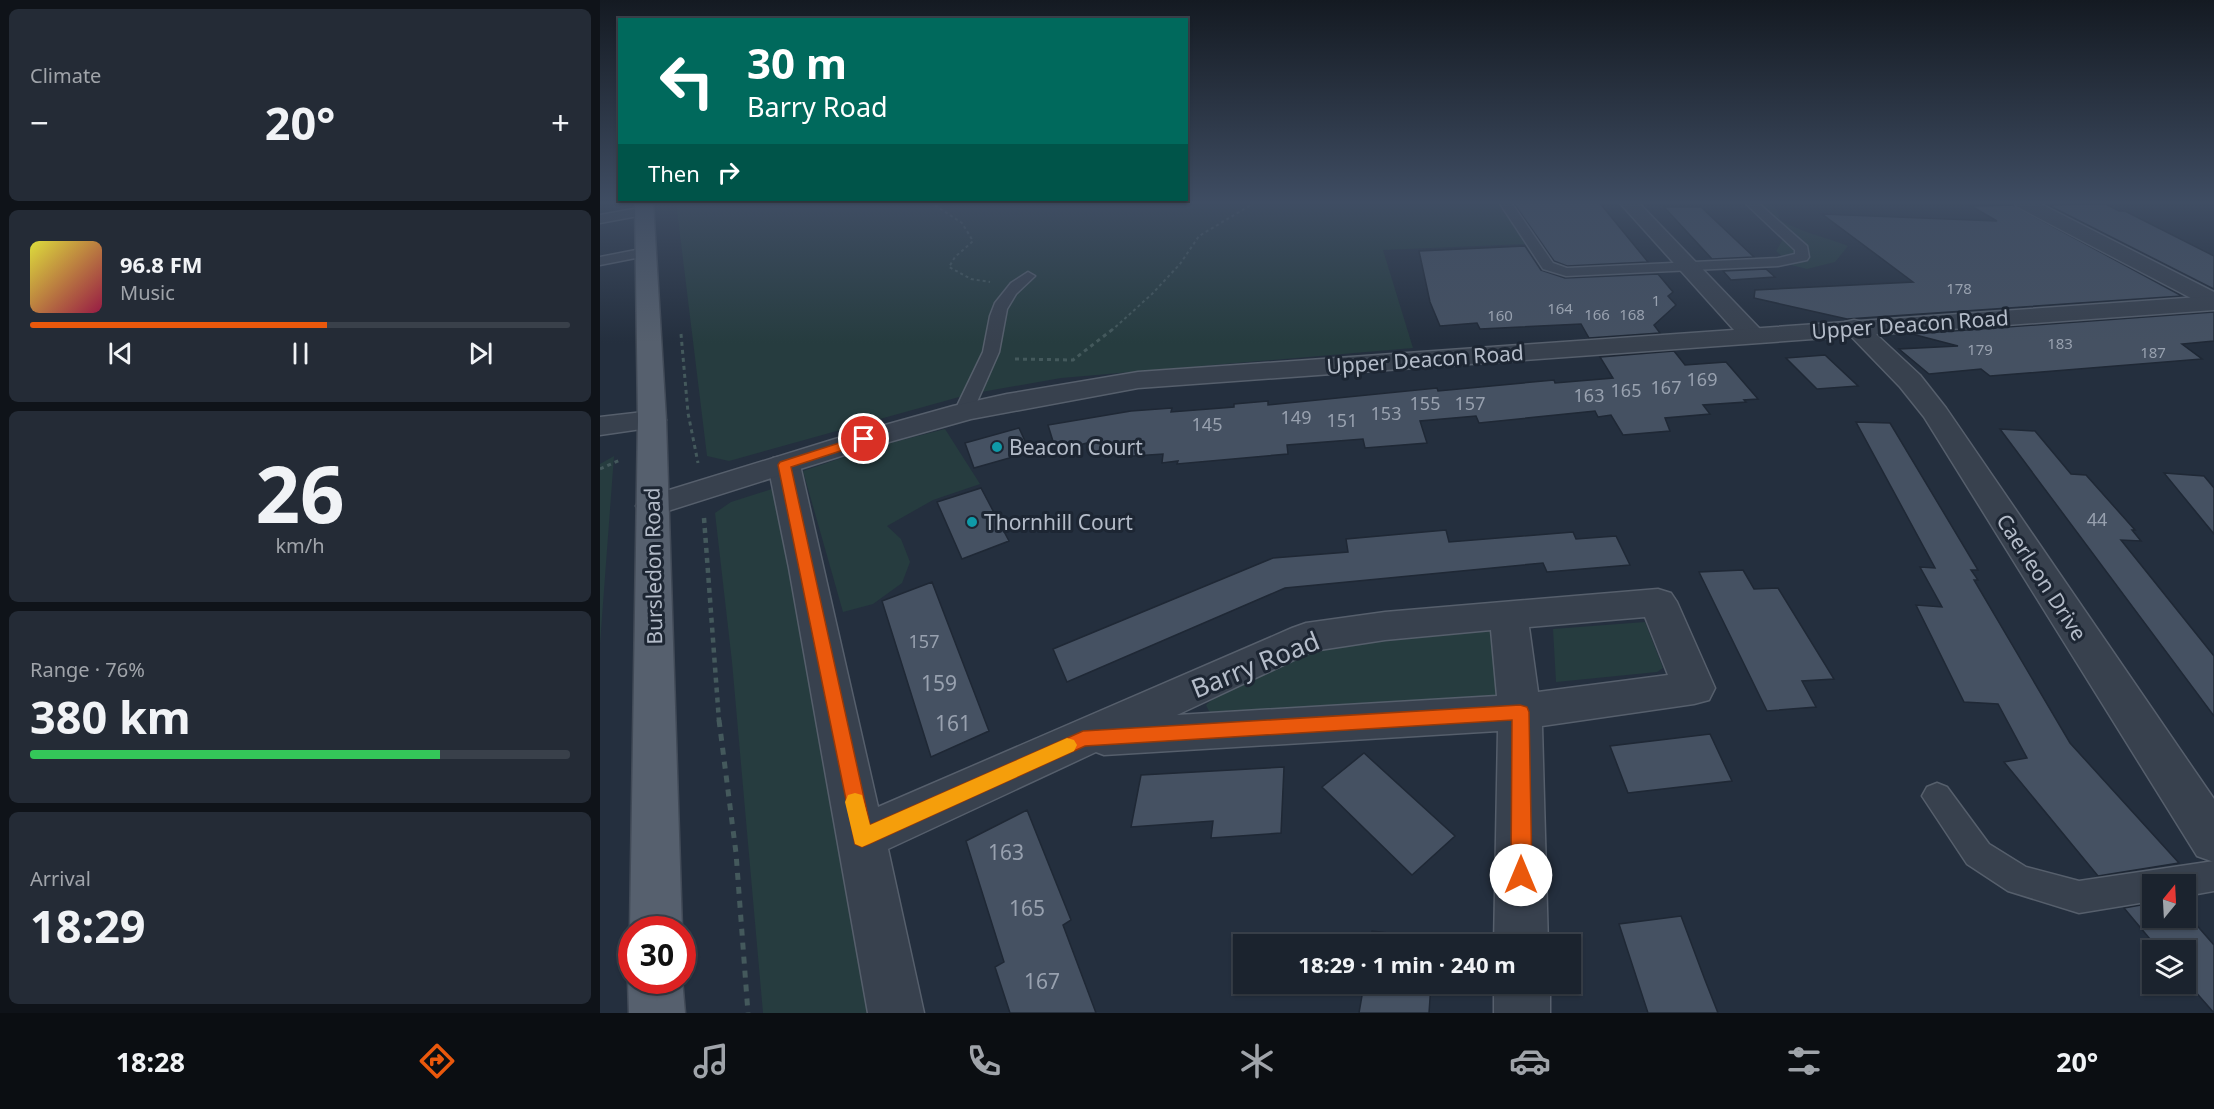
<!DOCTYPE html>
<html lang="en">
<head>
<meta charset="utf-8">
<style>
	body { margin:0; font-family:"Noto Sans",sans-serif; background:#242b36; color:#f1f3f6; height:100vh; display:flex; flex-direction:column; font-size:22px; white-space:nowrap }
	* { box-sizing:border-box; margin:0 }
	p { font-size:20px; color:#a0a4aa }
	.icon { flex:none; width:33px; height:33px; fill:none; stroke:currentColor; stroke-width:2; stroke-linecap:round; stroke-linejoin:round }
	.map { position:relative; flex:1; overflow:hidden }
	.sheet { display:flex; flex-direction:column; gap:9px; padding:9px; background:#0f1319; width:600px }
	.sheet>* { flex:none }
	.hud { position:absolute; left:18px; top:18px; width:570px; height:183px; border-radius:0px; box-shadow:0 2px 4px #0004,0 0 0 2px #39404a; background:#00695c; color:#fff; overflow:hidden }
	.needle { width:39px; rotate:18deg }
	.fabs { position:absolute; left:1542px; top:874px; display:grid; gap:12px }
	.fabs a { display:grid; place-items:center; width:54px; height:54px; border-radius:0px; background:#1b232e; box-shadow:0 2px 4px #0004,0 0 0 2px #39404a; font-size:30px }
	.speed { position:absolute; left:18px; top:916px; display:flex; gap:12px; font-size:30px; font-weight:700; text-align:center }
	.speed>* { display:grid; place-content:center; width:78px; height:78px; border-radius:50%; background:#1b232e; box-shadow:0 2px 4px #0004,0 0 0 2px #39404a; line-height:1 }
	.speed .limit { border:9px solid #d22; background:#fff; color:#111 }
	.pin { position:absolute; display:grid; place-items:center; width:51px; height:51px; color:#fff; margin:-26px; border:3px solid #fff; border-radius:50%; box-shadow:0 2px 6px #0007 }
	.me { position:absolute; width:66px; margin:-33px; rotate:0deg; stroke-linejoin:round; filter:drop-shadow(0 0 4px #0008) }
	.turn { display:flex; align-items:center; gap:21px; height:126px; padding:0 30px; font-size:27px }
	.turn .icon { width:78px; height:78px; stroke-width:2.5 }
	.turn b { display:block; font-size:42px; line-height:51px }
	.then { display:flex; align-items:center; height:57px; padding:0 30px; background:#0003; gap:12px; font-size:22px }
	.big { font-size:45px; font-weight:700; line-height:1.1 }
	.sheet .card { flex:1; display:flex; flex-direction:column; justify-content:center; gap:9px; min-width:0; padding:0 21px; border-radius:9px; background:#242b36 }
	.sheet .dial { align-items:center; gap:0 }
	.dial b { font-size:78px; line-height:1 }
	.song { display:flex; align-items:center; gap:18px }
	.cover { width:72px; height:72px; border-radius:9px; background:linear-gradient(135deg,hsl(60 70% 55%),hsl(340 70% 35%)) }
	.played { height:6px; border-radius:3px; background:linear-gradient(90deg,#ea580c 55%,#39404a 55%) }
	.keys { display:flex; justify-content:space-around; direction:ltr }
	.heat { display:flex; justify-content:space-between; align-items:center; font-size:33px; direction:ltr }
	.charge { height:9px; border-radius:4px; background:linear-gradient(90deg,#34c759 76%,#39404a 0) }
	.trip { position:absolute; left:633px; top:934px; width:348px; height:60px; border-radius:0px; background:#1b232e; box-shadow:0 2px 4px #0004,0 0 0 2px #39404a; font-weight:700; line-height:60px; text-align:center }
	.menu { display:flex; height:96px; justify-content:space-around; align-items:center; background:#0b0e12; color:#a0a4aa }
	.menu .icon { width:42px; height:42px }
	.menu .current { color:#ea580c }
	.menu b { font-size:27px; color:#f1f3f6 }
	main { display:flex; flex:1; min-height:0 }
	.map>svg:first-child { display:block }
	.green { fill:#263c3f }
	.building { fill:#455162; stroke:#1f2835; stroke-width:1.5 }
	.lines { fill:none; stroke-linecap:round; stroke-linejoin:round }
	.service-casing { stroke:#565f6c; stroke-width:3 }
	.minor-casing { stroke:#565f6c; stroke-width:3 }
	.tertiary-casing { stroke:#565f6c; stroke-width:3 }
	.primary-casing { stroke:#414a57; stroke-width:3 }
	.path-far3 { stroke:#44595c; stroke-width:2; stroke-dasharray:3 3; stroke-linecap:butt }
	.path-far2 { stroke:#44595c; stroke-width:3; stroke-dasharray:4 4; stroke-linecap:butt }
	.path-far1 { stroke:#44595c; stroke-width:4.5; stroke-dasharray:5 5; stroke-linecap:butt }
	.path { stroke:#44595c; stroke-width:5; stroke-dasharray:7 7; stroke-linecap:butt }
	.service { fill:#38414e; fill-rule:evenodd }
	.minor { fill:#38414e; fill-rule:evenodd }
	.tertiary { fill:#38414e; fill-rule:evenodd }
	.primary { fill:#56606e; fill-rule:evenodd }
	.route { fill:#ea580c; stroke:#983908; stroke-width:1.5 }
	.slow { fill:#f59e0b }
	.culture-dot { fill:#0f9aa8; stroke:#1d2633; stroke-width:2 }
	.labels { text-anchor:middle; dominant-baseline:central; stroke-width:6; stroke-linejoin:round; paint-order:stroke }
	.far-number-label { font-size:15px; fill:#98a1af }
	.number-label { font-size:18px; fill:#98a1af }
	.street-label { font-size:21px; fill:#b4bcc9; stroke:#1d2633 }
	.poi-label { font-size:21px; fill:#b4bcc9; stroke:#1d2633; text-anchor:start }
	.near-number-label { font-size:21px; fill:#98a1af }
	.near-street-label { font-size:26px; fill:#b4bcc9; stroke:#1d2633 }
</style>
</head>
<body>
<main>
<section class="sheet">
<div class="card"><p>Climate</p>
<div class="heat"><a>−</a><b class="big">20°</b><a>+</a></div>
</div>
<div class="card">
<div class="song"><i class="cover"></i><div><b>96.8 FM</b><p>Music</p></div></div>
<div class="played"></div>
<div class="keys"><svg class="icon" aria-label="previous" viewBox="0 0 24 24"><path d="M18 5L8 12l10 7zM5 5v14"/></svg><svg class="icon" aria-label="pause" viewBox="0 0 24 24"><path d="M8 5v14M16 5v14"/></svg><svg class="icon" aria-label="next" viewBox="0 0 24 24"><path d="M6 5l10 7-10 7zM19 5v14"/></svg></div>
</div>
<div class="card dial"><b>26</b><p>km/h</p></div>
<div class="card"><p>Range · 76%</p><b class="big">380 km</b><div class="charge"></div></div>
<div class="card"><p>Arrival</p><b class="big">18:29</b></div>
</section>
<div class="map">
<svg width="1614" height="1013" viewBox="0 0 1614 1013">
	<rect width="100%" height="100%" fill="#242f3e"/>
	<path class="green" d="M76 202H899L929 244 783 250 813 348 461 378 370 394 129 461 107 456Z
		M1142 202H1169L1178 212 1180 220C1201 232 1225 237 1248 246L1235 262 1207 269 1191 265 1176 251 1183 239Z
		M345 429 380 484 333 500 287 526 301 539 310 562 302 583 273 604 243 612 203 471 271 448Z
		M14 456 0 644V464Z
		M175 488 272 1013H163L132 662 115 513 131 502Z
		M1045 622 1063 668 1057 672 956 682 953 629Z
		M893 628 899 700 617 716 609 711 606 705 619 693 699 656 746 643Z"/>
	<path class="building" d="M913 202H999L1048 262 967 266 954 261Z
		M1506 204 1519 211H1525L1614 256V289L1448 205Z
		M1413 205 1582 296 1247 319 1154 298 1155 290 1313 282 1222 214 1397 221 1371 206Z
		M1064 207H1101L1154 257 1112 259Z
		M925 246 941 270 965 278 1058 274 1073 292 1068 296 1076 305 1054 325 1060 333 989 338 981 324 880 329 877 323 840 326 830 302 819 251Z
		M1166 269 1175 277 1131 280 1123 271Z
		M1614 312V341L1582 344 1602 359 1390 376 1381 369 1329 374 1299 349 1358 346 1312 334Z
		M1074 351 1085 365 1126 362 1158 399 1144 400 1146 402 1103 405 1110 414 1065 418 1070 431 1023 435 1011 415 998 417 995 411 879 423 876 416 820 421 827 443 765 448 763 439 687 445 688 454 577 464 578 461 562 463 563 454 518 457 520 449 492 454V446L487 447V443L456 451 448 425 531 411 572 408 571 412 634 407V404L668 401V405L837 388 838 391 954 380 955 383 1013 378 1000 357Z
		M1225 355 1258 386 1217 389 1186 358Z
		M1256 422 1290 423 1378 570H1371L1378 580H1374L1470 743 1579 863 1498 876 1404 762 1427 758 1398 704 1364 702 1316 605 1342 607 1320 567 1335 568Z
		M419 428 430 452 374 468 365 443Z
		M1400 429 1435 431 1471 474 1486 475 1535 530H1532L1541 541 1521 540 1614 656V716Z
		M1564 473 1604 476 1614 488V534Z
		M381 488 409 541 362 559 337 502Z
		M846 530 849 542 973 532 976 539 1016 536 1030 565 947 572 943 563 685 588 467 682 453 649 673 558 748 552 746 539Z
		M1143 570 1154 589 1178 588 1234 679 1202 681 1216 707 1167 711 1099 572Z
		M332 582 389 731 331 757 282 601Z
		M1110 734 1132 781 1028 793 1010 746Z
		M764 753 855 836 812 875 722 787Z
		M684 767 681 833 611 838 613 821 531 827 541 775Z
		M427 810 471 920 463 925 496 1013H410L395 967 404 962 366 841Z
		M1552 903V918H1586V913L1614 945V1013L1586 981V951H1560L1524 908Z
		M1081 916 1105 980 1118 1013H1048L1019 924Z
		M772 931 835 939V945H769Z
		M764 984H831L829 1013H759Z"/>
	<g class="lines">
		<defs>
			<path id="service" d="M899 202H911L953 263 967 268 1178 258 1195 254V250L1144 202H1157L1207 246 1209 257 1207 260 1178 266 966 276 943 269Z
				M45 207 51 211 49 214 0 223V215Z
				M46 248 51 249 53 252 51 255 0 265V257Z
				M428 272 435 276 416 294 407 309 399 352 373 411 370 415H358L355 411 358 404 383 352 390 316 395 303 411 283Z
				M1337 783 1347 787 1389 844 1426 867 1479 881 1614 861V891L1586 896V885H1552V901L1479 913 1408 891 1367 864 1322 796 1327 787Z"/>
			<path id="minor" d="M1019 202H1038L1161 330 1165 335 1161 340 1152 343 1143 340Z
				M1414 202H1437L1614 292V308L1606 306 1416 206Z
				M1254 320 1263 322 1320 375 1346 408 1614 799V862L1597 856 1324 417 1300 387 1242 327 1245 322Z
				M184 456 195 458 200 465 278 807 692 628 706 623 785 612 1058 589 1071 593 1077 602 1115 688 1109 700 1094 704 942 726 948 945H894L898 731 504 755 496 752 288 849 324 1013H268L189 568 168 465 173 458ZM1045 617 1068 675 938 692 929 627ZM891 630 897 696 577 715 713 651 785 640Z
				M894 984H950V1013H894Z"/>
			<path id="tertiary" d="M1614 296V310L538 388 371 419 257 451 52 516 40 513 36 506 40 499 235 439 353 406 407 394 538 372Z
				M52 411 62 414 66 420 62 426 0 435V417Z"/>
			<path id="primary" d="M35 202H53L66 420 82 930H32V934L30 930 38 420Z
				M32 974V981H82V979L85 1013H29L28 981Z"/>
		</defs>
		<use href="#service" class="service-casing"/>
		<use href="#minor" class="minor-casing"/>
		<use href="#tertiary" class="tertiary-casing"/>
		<use href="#primary" class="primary-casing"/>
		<path class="path-far3" d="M330 202 362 223 373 241 355 257 349 267 371 279 390 282
			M1611 202 1614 203
			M511 331 552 294 580 264 599 236 656 202"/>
		<path class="path-far2" d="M81 334 88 413 98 463
			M415 359 473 360 513 329
			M0 469 20 460"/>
		<path class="path-far1" d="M104 518 119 721"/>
		<path class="path" d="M119 720 136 853 148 1013"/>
		<use href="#service" class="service"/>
		<use href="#minor" class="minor"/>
		<use href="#tertiary" class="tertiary"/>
		<use href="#primary" class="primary"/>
	</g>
	<linearGradient id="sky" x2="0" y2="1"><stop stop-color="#141a22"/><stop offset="0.59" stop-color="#3f4d63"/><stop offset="1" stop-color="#3f4d63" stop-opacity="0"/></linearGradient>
	<rect width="1614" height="343" fill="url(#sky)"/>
	<path class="route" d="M264 435 270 439 268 442 191 467 270 825 483 731 920 705 927 707 929 712 932 875 928 882 921 885 914 882 911 875 912 720 485 746 269 844 262 847 255 844 178 465 180 462Z"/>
	<path class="slow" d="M467 738 474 740 477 745 474 751 269 844 262 847 255 844 245 802 248 795 255 793 262 795 270 825Z"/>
	<g class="culture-dot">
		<circle cx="397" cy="447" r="6"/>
		<circle cx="372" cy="522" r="6"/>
	</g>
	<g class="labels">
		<g class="far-number-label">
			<text x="1359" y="288">178</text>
			<text x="1056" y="300">1</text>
			<text x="960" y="308">164</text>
			<text x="997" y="314">166</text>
			<text x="1032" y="314">168</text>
			<text x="900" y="315">160</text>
			<text x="1460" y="343">183</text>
			<text x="1380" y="349">179</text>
			<text x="1553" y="352">187</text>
		</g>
		<g class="number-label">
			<text x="1102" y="379">169</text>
			<text x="1066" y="387">167</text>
			<text x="1026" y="390">165</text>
			<text x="989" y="395">163</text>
			<text x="825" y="403">155</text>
			<text x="870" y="403">157</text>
			<text x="786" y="413">153</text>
			<text x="696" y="417">149</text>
			<text x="742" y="420">151</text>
			<text x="607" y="424">145</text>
			<text x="1497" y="519">44</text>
			<text x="324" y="641">157</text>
		</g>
		<g class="street-label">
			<text transform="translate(1310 324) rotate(-4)">Upper Deacon Road</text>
			<text transform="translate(825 359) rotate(-4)">Upper Deacon Road</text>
			<text transform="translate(53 566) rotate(-91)">Bursledon Road</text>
			<text transform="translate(1442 577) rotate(57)">Caerleon Drive</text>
		</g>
		<g class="poi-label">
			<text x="409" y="447">Beacon Court</text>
			<text x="384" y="522">Thornhill Court</text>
		</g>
		<g class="near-number-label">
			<text x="339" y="683">159</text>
			<text x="353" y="723">161</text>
			<text x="406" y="852">163</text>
			<text x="427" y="908">165</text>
			<text x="442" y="981">167</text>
		</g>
		<g class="near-street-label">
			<text transform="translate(655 664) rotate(-22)">Barry Road</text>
		</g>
	</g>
</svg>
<div class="fabs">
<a><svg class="needle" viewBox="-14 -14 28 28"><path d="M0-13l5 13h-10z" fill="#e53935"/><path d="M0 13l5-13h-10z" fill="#a0a4aa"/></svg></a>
<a><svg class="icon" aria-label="layers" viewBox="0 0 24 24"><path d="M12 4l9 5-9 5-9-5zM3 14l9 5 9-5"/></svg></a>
</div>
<div class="speed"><div class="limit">30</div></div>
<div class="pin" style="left:264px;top:439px;background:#d93025"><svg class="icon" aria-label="arrive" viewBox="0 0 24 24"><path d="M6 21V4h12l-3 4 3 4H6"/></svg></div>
<svg class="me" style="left:921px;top:875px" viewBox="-20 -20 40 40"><circle r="19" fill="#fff"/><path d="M0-13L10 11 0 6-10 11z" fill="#ea580c"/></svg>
<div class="trip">18:29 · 1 min · 240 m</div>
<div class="hud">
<div class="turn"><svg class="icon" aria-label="left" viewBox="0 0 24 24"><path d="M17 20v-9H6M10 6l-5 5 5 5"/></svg><div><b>30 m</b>Barry Road</div></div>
<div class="then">Then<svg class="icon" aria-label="right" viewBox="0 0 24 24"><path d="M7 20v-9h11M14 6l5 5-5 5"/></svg></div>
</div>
</div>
</main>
<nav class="menu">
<b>18:28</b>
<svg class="icon current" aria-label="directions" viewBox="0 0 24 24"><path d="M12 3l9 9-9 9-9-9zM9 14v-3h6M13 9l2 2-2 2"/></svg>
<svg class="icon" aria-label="music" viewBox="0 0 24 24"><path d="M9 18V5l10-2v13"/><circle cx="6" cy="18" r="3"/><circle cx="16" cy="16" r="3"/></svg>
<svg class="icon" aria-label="phone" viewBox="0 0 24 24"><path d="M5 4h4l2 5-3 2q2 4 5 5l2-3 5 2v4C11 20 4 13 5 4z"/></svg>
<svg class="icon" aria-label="climate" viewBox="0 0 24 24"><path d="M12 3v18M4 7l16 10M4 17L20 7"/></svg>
<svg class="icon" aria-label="car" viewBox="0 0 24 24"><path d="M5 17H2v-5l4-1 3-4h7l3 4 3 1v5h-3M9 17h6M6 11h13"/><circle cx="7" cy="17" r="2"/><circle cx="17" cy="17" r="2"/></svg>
<svg class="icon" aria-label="filters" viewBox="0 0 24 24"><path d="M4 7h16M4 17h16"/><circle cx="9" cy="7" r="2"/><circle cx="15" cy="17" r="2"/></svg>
<b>20°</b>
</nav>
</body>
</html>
